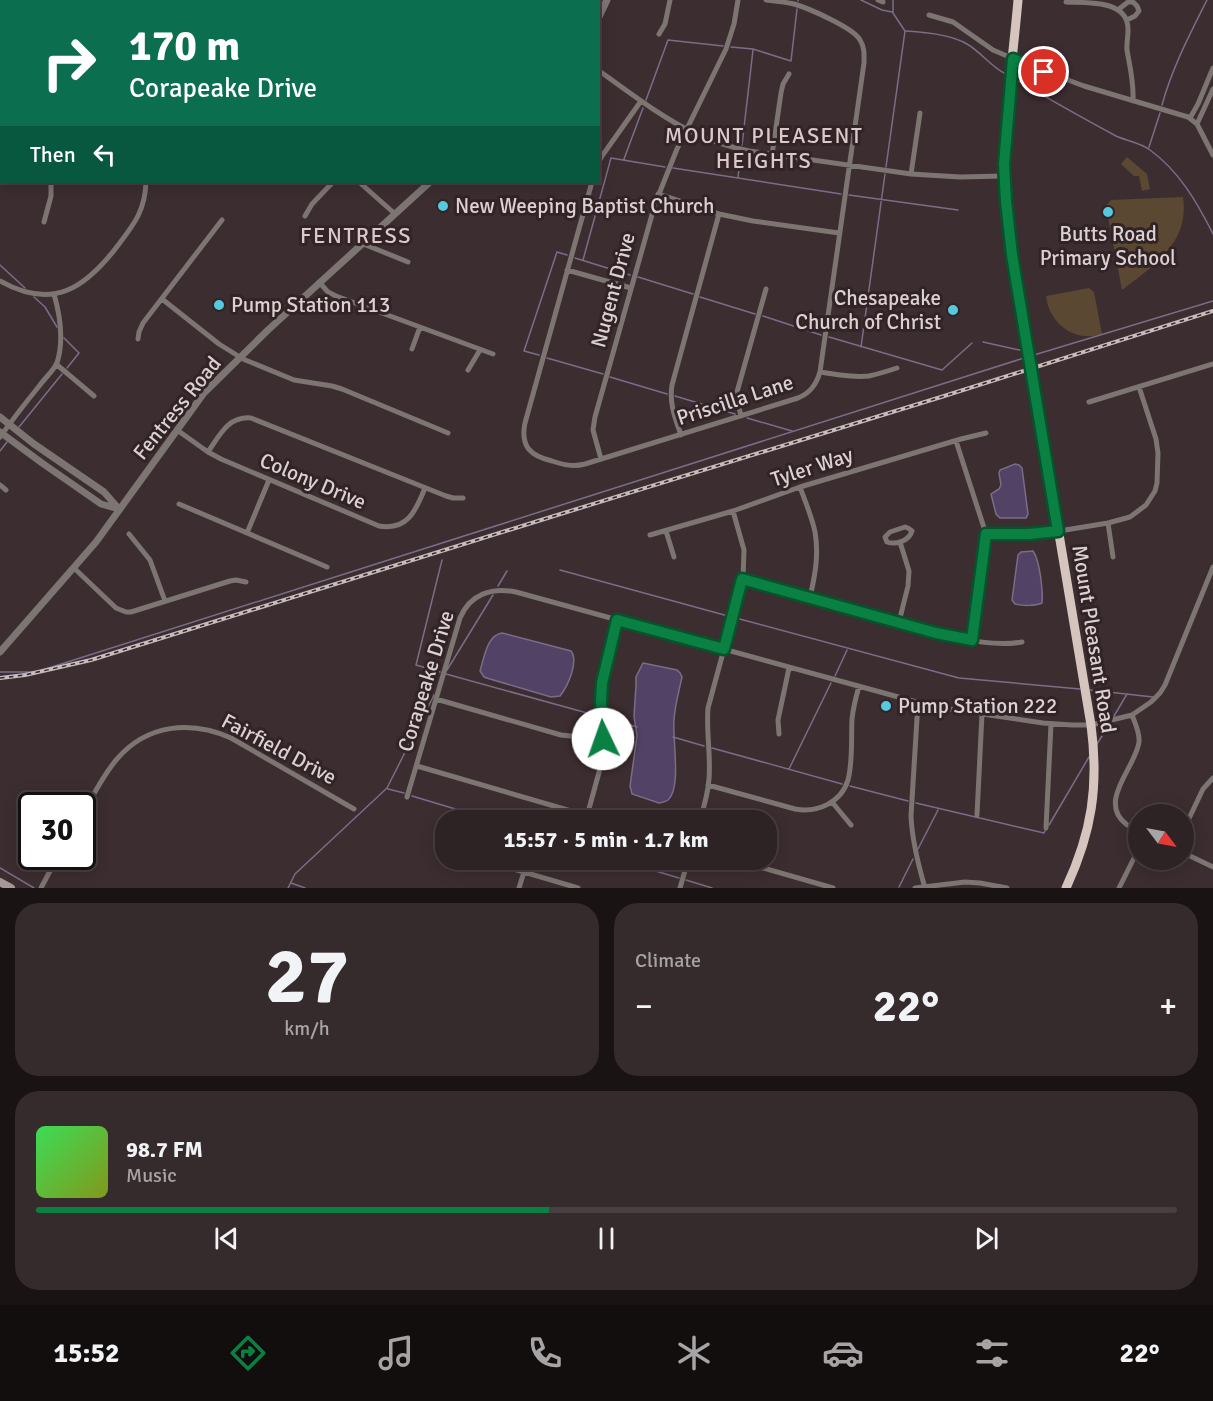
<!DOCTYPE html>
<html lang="en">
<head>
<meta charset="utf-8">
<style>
	body { margin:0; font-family:Signika,sans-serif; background:#352a2c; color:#f1f3f6; height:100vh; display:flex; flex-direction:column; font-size:22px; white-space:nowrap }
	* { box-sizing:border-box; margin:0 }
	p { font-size:20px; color:#a7a4a6 }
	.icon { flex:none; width:33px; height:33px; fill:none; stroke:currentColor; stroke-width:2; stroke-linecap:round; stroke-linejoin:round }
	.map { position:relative; height:888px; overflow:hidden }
	.details { display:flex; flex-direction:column; gap:15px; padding:15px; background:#191314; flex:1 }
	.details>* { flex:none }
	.banner { position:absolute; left:0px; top:0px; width:600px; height:183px; box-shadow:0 3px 15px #0003,0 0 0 2px #483f41; background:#0b6e4f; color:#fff; overflow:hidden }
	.needle { width:39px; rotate:122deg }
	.tools { position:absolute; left:1128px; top:804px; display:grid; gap:12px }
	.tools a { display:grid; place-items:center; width:66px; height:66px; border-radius:50%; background:#2d2224; box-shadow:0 3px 15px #0003,0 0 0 2px #483f41; font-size:30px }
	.speed { position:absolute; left:18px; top:792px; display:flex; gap:12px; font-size:30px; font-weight:700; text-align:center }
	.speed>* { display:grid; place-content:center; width:78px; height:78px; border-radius:50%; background:#2d2224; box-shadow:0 3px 15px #0003,0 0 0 2px #483f41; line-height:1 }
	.speed .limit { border:3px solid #111; border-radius:9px; background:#fff; color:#111 }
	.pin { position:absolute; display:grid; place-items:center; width:51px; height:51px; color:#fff; margin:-26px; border:3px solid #fff; border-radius:50%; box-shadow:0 2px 6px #0007 }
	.me { position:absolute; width:66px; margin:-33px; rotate:357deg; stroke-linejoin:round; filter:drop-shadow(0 0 4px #0008) }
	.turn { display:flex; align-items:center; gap:21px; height:126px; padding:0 30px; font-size:27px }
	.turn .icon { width:78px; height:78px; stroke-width:2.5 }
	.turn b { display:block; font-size:42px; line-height:51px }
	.then { display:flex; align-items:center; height:57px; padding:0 30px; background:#0003; gap:12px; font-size:22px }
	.big { font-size:45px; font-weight:700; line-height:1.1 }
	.details .widget { flex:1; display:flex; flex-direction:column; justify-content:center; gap:9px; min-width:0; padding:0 21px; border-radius:24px; background:#352a2c }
	.details .dial { align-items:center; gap:0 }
	.dial b { font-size:78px; line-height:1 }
	.song { display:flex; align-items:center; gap:18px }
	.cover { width:72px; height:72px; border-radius:9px; background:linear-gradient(135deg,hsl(130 70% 55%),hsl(70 70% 35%)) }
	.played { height:6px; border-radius:3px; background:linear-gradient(90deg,#0b8043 45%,#483f41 45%) }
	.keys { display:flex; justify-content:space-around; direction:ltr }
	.heat { display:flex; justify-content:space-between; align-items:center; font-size:33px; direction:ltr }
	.details .tiles { flex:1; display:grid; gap:15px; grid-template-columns:1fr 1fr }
	.widget:last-child { grid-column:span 2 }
	.trip { position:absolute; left:435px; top:810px; width:342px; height:60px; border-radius:24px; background:#2d2224; box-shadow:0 3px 15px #0003,0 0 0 2px #483f41; font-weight:700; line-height:60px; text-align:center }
	.dock { display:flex; height:96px; justify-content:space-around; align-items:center; background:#120e0e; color:#a7a4a6 }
	.dock .icon { width:42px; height:42px }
	.dock .selected { color:#0b8043 }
	.dock b { font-size:27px; color:#f1f3f6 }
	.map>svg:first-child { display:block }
	.green { fill:#5b4832 }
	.water { fill:#524266; stroke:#7b6d87; stroke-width:1.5 }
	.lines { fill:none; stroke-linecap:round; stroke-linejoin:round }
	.stream { stroke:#7b6d87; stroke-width:1.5 }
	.minor { stroke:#7c7572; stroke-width:5 }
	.tertiary { stroke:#7c7572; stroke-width:7 }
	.secondary { stroke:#a69a96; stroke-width:8 }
	.trunk { stroke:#d6c4be; stroke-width:9 }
	.rail-casing { stroke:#c6bbbd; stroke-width:4 }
	.rail { stroke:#322326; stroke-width:1.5; stroke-dasharray:4.5; stroke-linecap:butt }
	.route-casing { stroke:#07532c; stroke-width:15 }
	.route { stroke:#0b8043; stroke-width:10 }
	.poi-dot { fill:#55cadf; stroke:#322326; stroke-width:2 }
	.labels { text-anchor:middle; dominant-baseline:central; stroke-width:6; stroke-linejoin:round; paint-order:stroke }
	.poi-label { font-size:21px; fill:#dbd1d3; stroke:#322326; text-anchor:start }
	.street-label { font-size:21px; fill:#dbd1d3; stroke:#322326 }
	.neighbourhood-label { font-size:22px; letter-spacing:1.5px; fill:#dbc8ca; stroke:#322326 }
</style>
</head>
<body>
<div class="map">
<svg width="1213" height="888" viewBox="0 0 1213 888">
	<rect width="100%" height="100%" fill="#3c2d30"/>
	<path class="green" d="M1127 157 1147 174 1150 189 1142 191 1139 176H1134L1121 164Z
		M1183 197C1190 243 1153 266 1122 290L1106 206 1111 200Z
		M1089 288 1094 292 1102 334C1074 343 1049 323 1046 296Z"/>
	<path class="water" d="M1015 464 1019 465 1022 468 1028 514 1026 518H1000L996 514 991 494 999 489 1001 485 999 473 1000 470Z
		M1033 551C1040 561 1043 591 1042 603 1035 606 1023 606 1015 604L1012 600 1018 555 1021 552Z
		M502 633 571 651C579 661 568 686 560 696L551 697 490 679 484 677 480 671C484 658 487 635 502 633Z
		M643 663 677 670 680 673 682 677C679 691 675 705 674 720 672 737 682 788 668 800 665 802 663 802 659 803L632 794 630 786 637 736 634 716 636 685V677Z"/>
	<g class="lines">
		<path class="stream" d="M861 0 882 10 892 12
			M798 1V0
			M906 31C925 32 950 34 967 44 981 52 991 67 1006 74
			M731 47 753 49 791 61 797 9
			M1016 80C1049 99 1082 118 1116 136 1127 141 1141 143 1150 150 1179 171 1197 202 1213 234
			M646 100 668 40 723 46
			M1162 105C1172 68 1190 34 1207 0
			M742 145 753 50
			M1149 147 1160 113
			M624 159 643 108
			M886 167 905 31 893 13V0
			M673 168 841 194
			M738 177 741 153
			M849 195 958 210
			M575 258 630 275
			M583 260 611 158 665 167
			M0 265 25 288
			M638 277 693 294
			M34 297 45 307 57 327
			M700 297 755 314
			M763 316 821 335
			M829 337 942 370 972 343
			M64 338 79 353 67 368
			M983 342 1024 351
			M861 347 885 174
			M539 355 524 351 557 252 567 255
			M1034 355 1213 301
			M547 358 603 374
			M610 377 667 394
			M675 396 735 414
			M747 418 792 431
			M19 427 62 374
			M0 451 7 442
			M560 570 728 616
			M498 586 507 571
			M736 618 959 678 1080 689
			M447 670 493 595
			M0 672H36L1024 358
			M440 672 416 665 442 560
			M446 674 598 716
			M835 676 847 650
			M1090 690 1153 697
			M1114 716 1127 694
			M606 718 637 727
			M673 737 704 746
			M1097 744 1109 725
			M712 748 842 784
			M789 769 831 683
			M850 786 908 801
			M388 789 404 793
			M412 796 492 820
			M916 803 1044 833 1046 829
			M1049 825 1089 757
			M918 849 938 810
			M619 860 679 878
			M0 868 34 888
			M686 880 712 888
			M291 883 305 888
			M899 887 913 859
			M288 888 295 874 387 788 434 695"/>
		<path class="minor" d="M132 0 134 2
			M283 0 286 2
			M878 0 883 2
			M333 2 337 0
			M1066 2C1085 3 1121 0 1127 22 1130 31 1126 41 1127 50 1130 68 1134 82 1133 101
			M1119 9 1128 2H1133L1137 6 1139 11 1135 16 1127 20
			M929 15 953 22 993 50 1033 67 1084 86 1188 117 1197 124 1213 155
			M659 34 665 24 670 0
			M598 70C630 93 661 117 696 134 713 142 731 147 749 151L911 174 960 177 1004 176
			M1190 118 1198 104 1213 68
			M1197 124 1213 89
			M0 144H2
			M772 155 781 93 783 84 789 74
			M598 163 602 156 641 101
			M911 174 920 113
			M51 182H61
			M359 182 394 213
			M592 182 525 423C520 447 531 456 552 461 564 465 573 467 585 464L798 398C810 393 816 385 820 372L864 63C864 55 865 48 860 40 854 28 808 8 794 4 785 2 775 1 766 0
			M658 194 719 214 753 221 839 233
			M305 216 312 204 333 182
			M44 222 51 196V182
			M361 243 408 262
			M567 270 631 288
			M0 281C53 311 86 288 119 244 135 223 145 210 146 182
			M319 282 328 292 336 296 493 354
			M162 299 219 344 243 359 294 380 332 386 342 389 448 433
			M138 339 139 332 143 323 222 220
			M412 349 420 327
			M56 364 94 396
			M468 370 480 350
			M820 372C836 374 852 378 869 376 878 374 888 371 897 368
			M1089 402 1213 364
			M741 416 737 399V392L766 289
			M177 430 208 452 221 459 379 526C408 531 416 510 425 488
			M681 435C675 418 669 403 672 385L719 214
			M0 437C13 419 26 402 40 385 45 378 54 370 57 363 64 341 60 315 54 294
			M956 441 986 534 972 640
			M208 452C220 435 228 416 251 418L446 496 453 498H463
			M601 459 593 430 595 417 655 204 677 149 726 49 734 24 738 0
			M0 485 6 490
			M800 487C805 501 812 517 815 532 819 554 815 576 810 597
			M179 504 327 567
			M1108 523 1113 557
			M905 527 908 528 912 531C909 541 896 545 887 542L885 537 890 532Z
			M666 531 674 557
			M247 533 269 480
			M129 534 150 560 165 601
			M986 534 1047 533 1108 523 1130 517 1146 505 1155 491 1157 483 1158 453 1156 439 1139 387
			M650 535 733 511 800 487 961 439 986 433
			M74 568 116 608 126 612H131L230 581 236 580 246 582
			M743 579 936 633C963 639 994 647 1022 642
			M899 622 908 586 909 571 900 542
			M436 699 561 735 580 737 603 736
			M918 702 911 816C912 841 918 864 925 888
			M1132 715C1135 723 1140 733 1139 742 1136 767 1097 801 1126 824 1129 827 1135 828 1138 830
			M779 734 778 720 789 668
			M417 766 602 820
			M708 785 795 809C817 813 841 803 848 780 853 761 851 738 852 719 853 708 856 697 859 686
			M407 797 460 618C470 594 492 587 516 592L913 701 949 709 1043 723 1072 725H1091L1132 715 1151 702 1160 693 1165 685 1213 567
			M832 802 851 825
			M82 815C93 796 103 775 117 759 147 724 191 720 231 738L354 809
			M977 815 982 714
			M587 816 601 765 603 736 601 702 602 683 617 620
			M700 820C704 807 708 793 709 779 711 755 706 731 708 708L743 579 744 550 733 511
			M1046 828 1051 724
			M1184 829 1203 789 1213 778
			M1184 853 1213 867
			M735 860 833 888
			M493 863 578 888
			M41 888 58 856
			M519 888 524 872
			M680 888 688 860
			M915 888 965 882 980 883 1007 888
			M1119 888 1138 850"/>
		<path class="tertiary" d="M598 19 607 0
			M0 417 34 444 104 492 119 509
			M0 432 42 463 101 504 119 509
			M0 652 96 542 204 393 268 330 430 182"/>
		<path class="secondary" d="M0 882 11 888"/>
		<path class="trunk" d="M1018 0C1013 58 1004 117 1004 175 1004 202 1010 228 1012 254L1091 725C1099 786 1092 832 1066 888"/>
		<defs>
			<path id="rail" d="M0 678 25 675 91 660 554 516 941 397 1213 311"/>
		</defs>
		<use href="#rail" class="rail-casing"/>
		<use href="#rail" class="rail"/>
	</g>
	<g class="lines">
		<defs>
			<path id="route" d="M603 739 601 702 602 683 617 620 724 649 742 579 936 633 972 640 986 534H1029L1058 531 1012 255 1006 201 1004 164 1013 59 1044 72"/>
		</defs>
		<use href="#route" class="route-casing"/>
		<use href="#route" class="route"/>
	</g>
	<g class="poi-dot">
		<circle cx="443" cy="206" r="6"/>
		<circle cx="1108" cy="212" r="6"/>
		<circle cx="219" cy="305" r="6"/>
		<circle cx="953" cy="310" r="6"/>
		<circle cx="886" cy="706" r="6"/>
	</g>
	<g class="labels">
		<g class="poi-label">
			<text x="455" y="206">New Weeping Baptist Church</text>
			<text x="1108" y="234" text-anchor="middle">Butts Road<tspan x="1108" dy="24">Primary School</tspan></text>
			<text x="941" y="298" text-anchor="end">Chesapeake<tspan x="941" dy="24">Church of Christ</tspan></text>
			<text x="231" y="305">Pump Station 113</text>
			<text x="898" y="706">Pump Station 222</text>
		</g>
		<g class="street-label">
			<text transform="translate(613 290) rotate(-75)">Nugent Drive</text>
			<text transform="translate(735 400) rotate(-18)">Priscilla Lane</text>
			<text transform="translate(177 408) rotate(-51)">Fentress Road</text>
			<text transform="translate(812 467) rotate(-18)">Tyler Way</text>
			<text transform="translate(313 481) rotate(23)">Colony Drive</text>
			<text transform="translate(1094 639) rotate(81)">Mount Pleasant Road</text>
			<text transform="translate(426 681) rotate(-73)">Corapeake Drive</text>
			<text transform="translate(279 749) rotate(28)">Fairfield Drive</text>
		</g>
		<g class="neighbourhood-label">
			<text x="764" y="135">MOUNT PLEASENT<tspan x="764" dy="25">HEIGHTS</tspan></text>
			<text x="356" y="235">FENTRESS</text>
		</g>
	</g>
</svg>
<div class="tools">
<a><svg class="needle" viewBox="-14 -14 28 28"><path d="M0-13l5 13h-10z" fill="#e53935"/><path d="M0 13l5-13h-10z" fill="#a7a4a6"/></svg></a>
</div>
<div class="speed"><div class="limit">30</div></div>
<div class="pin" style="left:1044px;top:72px;background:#d93025"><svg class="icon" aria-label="arrive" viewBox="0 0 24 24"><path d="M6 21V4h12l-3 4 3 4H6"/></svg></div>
<svg class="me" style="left:603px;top:739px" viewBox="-20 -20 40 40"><circle r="19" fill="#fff"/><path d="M0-13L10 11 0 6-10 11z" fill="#0b8043"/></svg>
<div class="trip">15:57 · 5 min · 1.7 km</div>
<div class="banner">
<div class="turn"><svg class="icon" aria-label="right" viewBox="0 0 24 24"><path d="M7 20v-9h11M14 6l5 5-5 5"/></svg><div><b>170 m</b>Corapeake Drive</div></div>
<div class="then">Then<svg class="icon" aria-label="left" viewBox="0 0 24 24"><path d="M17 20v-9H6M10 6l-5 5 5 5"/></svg></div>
</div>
</div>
<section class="details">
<div class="tiles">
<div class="widget dial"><b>27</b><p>km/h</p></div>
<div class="widget"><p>Climate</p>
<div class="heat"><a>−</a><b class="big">22°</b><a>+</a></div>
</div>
<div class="widget">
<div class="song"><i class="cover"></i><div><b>98.7 FM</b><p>Music</p></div></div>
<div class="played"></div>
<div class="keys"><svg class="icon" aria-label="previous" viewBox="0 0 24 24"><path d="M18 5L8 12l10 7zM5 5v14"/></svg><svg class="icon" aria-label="pause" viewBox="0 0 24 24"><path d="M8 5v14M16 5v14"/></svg><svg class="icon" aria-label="next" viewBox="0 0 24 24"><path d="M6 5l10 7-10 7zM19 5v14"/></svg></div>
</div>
</div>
</section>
<nav class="dock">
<b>15:52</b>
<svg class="icon selected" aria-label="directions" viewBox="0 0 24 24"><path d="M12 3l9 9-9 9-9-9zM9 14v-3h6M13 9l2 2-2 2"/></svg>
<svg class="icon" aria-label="music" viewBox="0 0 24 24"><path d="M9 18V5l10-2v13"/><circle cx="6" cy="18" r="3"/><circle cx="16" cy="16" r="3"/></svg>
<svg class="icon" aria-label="phone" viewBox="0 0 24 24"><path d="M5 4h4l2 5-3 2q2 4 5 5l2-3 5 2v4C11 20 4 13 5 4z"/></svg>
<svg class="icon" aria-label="climate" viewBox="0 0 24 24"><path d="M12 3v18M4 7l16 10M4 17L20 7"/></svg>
<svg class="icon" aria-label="car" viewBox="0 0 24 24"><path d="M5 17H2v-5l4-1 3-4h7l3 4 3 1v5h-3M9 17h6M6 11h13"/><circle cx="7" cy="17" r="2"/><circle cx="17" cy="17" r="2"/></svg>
<svg class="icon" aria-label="filters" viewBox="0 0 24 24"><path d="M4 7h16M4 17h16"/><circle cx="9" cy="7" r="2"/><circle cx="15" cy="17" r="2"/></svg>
<b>22°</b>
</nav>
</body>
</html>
